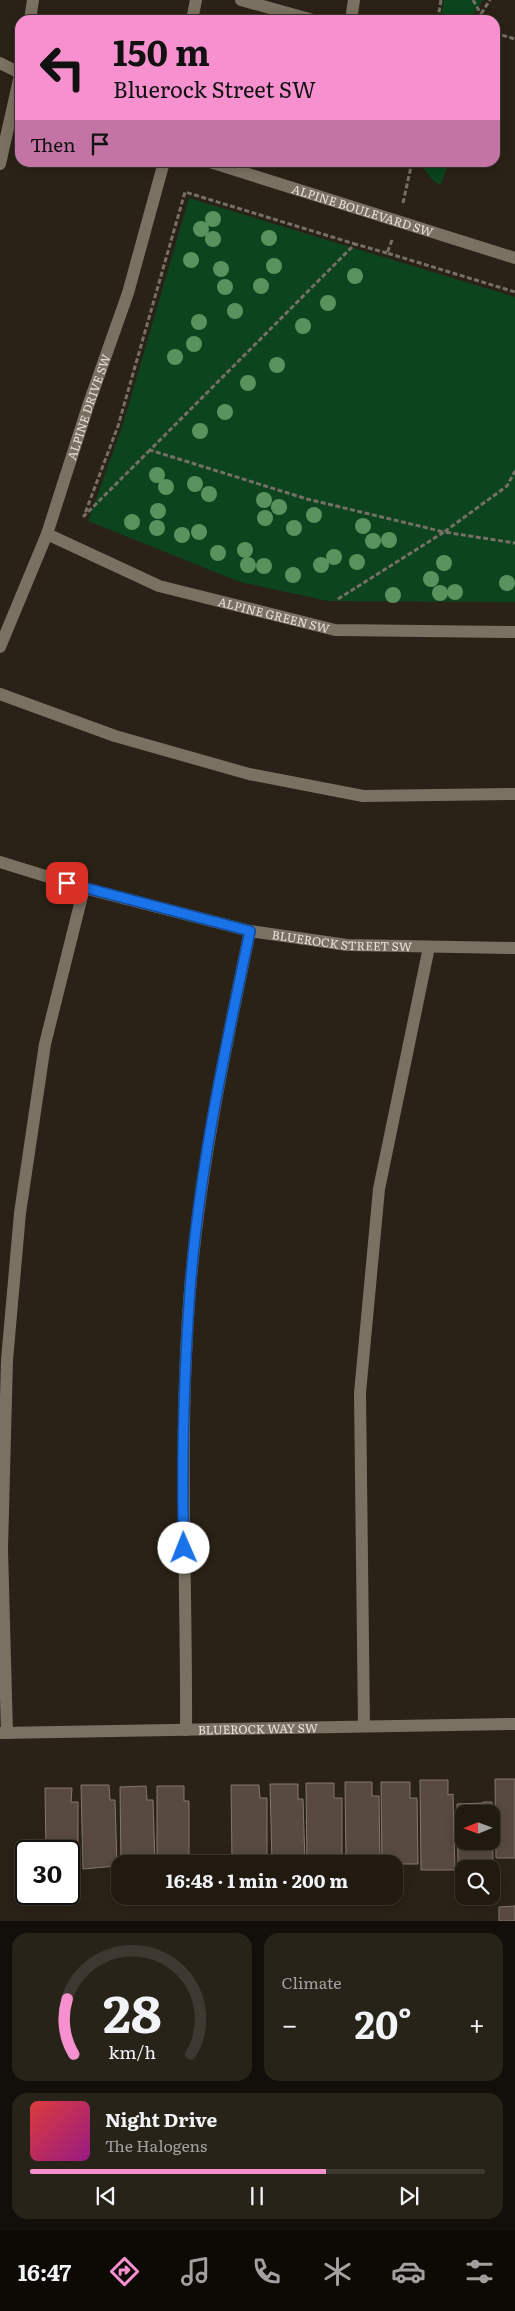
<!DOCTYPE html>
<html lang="en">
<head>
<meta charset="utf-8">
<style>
	body { margin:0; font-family:Literata,serif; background:#282319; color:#f1f3f6; height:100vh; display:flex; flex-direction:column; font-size:19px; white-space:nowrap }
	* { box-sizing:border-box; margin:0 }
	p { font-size:16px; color:#a2a19f }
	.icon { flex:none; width:28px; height:28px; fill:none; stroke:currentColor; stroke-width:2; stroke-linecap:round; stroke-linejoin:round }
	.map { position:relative; height:1921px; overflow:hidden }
	.drawer { display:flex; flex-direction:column; gap:12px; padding:12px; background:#120e09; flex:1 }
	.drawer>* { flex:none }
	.banner { position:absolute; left:15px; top:15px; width:485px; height:152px; border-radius:15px; box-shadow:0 2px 12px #0003,0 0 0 1px #3d3830; background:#f690cf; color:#111; overflow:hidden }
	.needle { width:32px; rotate:269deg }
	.tools { position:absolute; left:455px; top:1805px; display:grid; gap:10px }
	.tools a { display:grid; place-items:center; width:45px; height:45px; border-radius:10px; background:#201a10; box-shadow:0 2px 12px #0003,0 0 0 1px #3d3830; font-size:25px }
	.speed { position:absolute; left:15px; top:1840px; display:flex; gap:10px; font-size:25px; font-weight:700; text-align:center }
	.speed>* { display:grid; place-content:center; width:65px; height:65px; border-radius:50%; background:#201a10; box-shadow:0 2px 12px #0003,0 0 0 1px #3d3830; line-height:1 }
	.speed .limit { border:2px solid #111; border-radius:8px; background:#fff; color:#111 }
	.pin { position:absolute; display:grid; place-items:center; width:42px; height:42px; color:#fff; margin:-21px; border-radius:10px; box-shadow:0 2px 8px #0006 }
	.me { position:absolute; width:55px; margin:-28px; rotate:359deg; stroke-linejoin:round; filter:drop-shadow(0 0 4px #0008) }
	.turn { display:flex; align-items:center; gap:18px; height:105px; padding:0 15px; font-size:22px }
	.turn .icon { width:65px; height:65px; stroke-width:2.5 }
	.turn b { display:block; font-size:35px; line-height:42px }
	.then { display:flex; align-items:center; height:48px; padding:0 15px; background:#0003; gap:10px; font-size:19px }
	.big { font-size:38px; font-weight:700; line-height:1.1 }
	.drawer .widget { flex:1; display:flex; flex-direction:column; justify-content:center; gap:8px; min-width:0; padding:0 18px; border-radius:15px; background:#282319 }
	.drawer .dial { align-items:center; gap:0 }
	.dial svg { height:130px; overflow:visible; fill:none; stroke:#3d3830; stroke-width:7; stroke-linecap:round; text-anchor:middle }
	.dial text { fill:#f1f3f6; stroke:none }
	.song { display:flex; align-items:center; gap:15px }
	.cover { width:60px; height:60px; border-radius:8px; background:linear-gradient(135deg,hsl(0 70% 55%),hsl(310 70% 35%)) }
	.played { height:5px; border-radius:2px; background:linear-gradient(90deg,#f690cf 65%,#3d3830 65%) }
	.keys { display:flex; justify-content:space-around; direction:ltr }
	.heat { display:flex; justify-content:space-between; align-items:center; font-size:28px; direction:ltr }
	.drawer .tiles { flex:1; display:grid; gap:12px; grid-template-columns:1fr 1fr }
	.widget:last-child { grid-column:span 2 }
	.trip { position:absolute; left:111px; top:1855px; width:292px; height:50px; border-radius:15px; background:#201a10; box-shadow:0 2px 12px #0003,0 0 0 1px #3d3830; font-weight:700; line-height:50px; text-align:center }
	.dock { display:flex; height:80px; justify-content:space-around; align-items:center; background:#0d0a06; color:#a2a19f }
	.dock .icon { width:35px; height:35px }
	.dock .selected { color:#f690cf }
	.dock b { font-size:22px; color:#f1f3f6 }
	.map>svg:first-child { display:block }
	.green { fill:#0b441d }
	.building { fill:#584a40; stroke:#86776d; fill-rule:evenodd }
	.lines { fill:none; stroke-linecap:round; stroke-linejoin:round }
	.path { stroke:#766f65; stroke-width:3; stroke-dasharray:5 2.5; stroke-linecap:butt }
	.lane { stroke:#7b7163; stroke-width:12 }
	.street { stroke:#7b7163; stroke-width:12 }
	.tree { fill:#5a925e }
	.route-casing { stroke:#114b97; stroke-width:12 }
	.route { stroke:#1a73e8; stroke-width:9 }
	.labels { text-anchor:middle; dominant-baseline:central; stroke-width:4; stroke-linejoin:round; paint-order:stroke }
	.street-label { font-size:12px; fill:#e8e2db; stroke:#20180d }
</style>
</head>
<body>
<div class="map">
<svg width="515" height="1921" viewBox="0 0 515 1921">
	<rect width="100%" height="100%" fill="#2a2216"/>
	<path class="green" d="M444 0H483L470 20H468L441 15Z
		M420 163H448L441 185 432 180Z
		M189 198 515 297V602L328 601 240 582 88 521 123 424Z"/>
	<path class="building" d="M495 1779H515V1858H496Z
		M420 1780H448V1795L453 1794 455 1870H421Z
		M345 1782H372V1796H379L380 1864H346Z
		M381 1782H410V1798H417L418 1864H399V1867H395V1864H382Z
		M306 1783H334V1798H342V1864H307Z
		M270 1784H298V1799H303L305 1864H272Z
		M81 1785H109L110 1800H115L117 1866 83 1869Z
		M231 1785H259L260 1798H267V1856L253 1857V1862H232Z
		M146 1786 147 1800H153L155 1864H121L120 1787Z
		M157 1786H184V1801H189V1864H157Z
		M45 1788H72L71 1802H78V1870H69V1851H46Z
		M483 1802H492L493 1862H473V1866L458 1867 457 1804 483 1803ZM464 1814H491V1841H464Z
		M515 1906V1921H499V1907Z"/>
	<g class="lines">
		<path class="path" d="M441 0 438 18 448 20
			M473 0 481 14
			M477 20 490 0
			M495 33 515 39
			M403 203 412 162
			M392 240 387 253 515 292
			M387 253 355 244 150 450 307 499 444 532 507 486 515 471
			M150 450 84 516 118 426 185 192 355 244
			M338 599 444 532 515 543"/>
		<path class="lane" d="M241 0 313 20
			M30 20 33 0
			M351 20 354 0
			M0 164 20 75
			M0 694 115 736 249 774 363 796 515 794
			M364 1726 360 1393 379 1189 429 947
			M7 1733 2 1549 7 1360 20 1213 45 1044 84 888"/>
		<g class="street">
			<path d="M192 20 196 0"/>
			<path d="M0 63 20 73"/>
			<path id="s1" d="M210 162 515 258"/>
			<path id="s2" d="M47 534 159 586 335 630 515 632"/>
			<path id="s3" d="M0 647 47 534 88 406 128 293 164 162"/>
			<path id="s4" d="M0 862 84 888 250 931 347 945 515 948"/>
			<path d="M186 1730C187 1583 178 1436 190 1290 200 1169 225 1050 250 931"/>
			<path id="s5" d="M0 1733 515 1724"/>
		</g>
	</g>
	<g class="tree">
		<circle cx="213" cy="219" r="8"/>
		<circle cx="201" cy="229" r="8"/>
		<circle cx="269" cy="238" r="8"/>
		<circle cx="213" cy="239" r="8"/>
		<circle cx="191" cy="260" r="8"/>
		<circle cx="274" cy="266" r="8"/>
		<circle cx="221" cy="269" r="8"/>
		<circle cx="355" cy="276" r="8"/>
		<circle cx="261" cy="286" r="8"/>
		<circle cx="225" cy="287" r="8"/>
		<circle cx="328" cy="303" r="8"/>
		<circle cx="235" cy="311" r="8"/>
		<circle cx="199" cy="322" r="8"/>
		<circle cx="303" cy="326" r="8"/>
		<circle cx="194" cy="344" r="8"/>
		<circle cx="175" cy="357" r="8"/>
		<circle cx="277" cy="365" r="8"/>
		<circle cx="248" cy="383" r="8"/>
		<circle cx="225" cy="412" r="8"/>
		<circle cx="200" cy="431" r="8"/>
		<circle cx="157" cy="475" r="8"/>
		<circle cx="195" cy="484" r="8"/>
		<circle cx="166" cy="487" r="8"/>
		<circle cx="209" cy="494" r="8"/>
		<circle cx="264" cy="500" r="8"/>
		<circle cx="279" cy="507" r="8"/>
		<circle cx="158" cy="511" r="8"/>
		<circle cx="314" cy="515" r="8"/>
		<circle cx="265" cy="518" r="8"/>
		<circle cx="132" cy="522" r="8"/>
		<circle cx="363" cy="526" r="8"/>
		<circle cx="157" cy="528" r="8"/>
		<circle cx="294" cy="528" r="8"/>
		<circle cx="199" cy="532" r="8"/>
		<circle cx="182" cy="535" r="8"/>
		<circle cx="389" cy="540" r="8"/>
		<circle cx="373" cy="541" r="8"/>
		<circle cx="245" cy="550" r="8"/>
		<circle cx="218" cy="553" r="8"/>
		<circle cx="334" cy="557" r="8"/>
		<circle cx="357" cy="562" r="8"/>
		<circle cx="444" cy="563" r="8"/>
		<circle cx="248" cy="565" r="8"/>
		<circle cx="321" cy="565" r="8"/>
		<circle cx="264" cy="566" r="8"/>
		<circle cx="293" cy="575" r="8"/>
		<circle cx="431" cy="579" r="8"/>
		<circle cx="507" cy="583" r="8"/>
		<circle cx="455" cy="592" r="8"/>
		<circle cx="440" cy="593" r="8"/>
		<circle cx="393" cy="595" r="8"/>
	</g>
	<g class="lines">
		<defs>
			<path id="route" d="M67 883 250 931C225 1050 199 1169 190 1290 184 1376 181 1463 184 1548"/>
		</defs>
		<use href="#route" class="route-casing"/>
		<use href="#route" class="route"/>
	</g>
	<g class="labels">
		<g class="street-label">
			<text stroke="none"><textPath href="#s1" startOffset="160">ALPINE BOULEVARD SW</textPath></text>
			<text stroke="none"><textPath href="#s3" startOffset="256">ALPINE DRIVE SW</textPath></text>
			<text stroke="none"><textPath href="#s2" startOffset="242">ALPINE GREEN SW</textPath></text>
			<text stroke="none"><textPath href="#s4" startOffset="352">BLUEROCK STREET SW</textPath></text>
			<text stroke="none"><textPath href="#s5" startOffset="258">BLUEROCK WAY SW</textPath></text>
		</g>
	</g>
</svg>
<div class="tools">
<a><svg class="needle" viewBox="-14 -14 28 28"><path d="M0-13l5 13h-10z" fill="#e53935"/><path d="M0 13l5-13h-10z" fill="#a2a19f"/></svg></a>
<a><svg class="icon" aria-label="search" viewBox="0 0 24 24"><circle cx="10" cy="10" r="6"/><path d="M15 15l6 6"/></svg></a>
</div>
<div class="speed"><div class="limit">30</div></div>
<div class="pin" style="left:67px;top:883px;background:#d93025"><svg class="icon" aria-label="arrive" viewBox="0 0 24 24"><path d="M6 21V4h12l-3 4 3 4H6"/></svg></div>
<svg class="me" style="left:184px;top:1548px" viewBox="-20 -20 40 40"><circle r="19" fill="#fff"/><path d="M0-13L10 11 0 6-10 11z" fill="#1a73e8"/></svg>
<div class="trip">16:48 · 1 min · 200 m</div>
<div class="banner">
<div class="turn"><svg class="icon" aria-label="left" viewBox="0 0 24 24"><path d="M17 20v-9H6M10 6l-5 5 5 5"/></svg><div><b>150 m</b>Bluerock Street SW</div></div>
<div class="then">Then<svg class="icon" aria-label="arrive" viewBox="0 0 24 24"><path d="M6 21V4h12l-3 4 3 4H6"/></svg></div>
</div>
</div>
<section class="drawer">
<div class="tiles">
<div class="widget dial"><svg viewBox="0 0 100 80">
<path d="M14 69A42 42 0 1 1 86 69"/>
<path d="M14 69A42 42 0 0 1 10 35" stroke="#f690cf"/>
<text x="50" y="56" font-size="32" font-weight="700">28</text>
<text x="50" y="72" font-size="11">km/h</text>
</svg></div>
<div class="widget"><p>Climate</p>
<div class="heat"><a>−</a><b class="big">20°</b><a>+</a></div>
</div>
<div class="widget">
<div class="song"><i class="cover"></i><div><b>Night Drive</b><p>The Halogens</p></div></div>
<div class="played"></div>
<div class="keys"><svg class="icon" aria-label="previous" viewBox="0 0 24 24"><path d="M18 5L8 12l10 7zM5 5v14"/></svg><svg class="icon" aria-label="pause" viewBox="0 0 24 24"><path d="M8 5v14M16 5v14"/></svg><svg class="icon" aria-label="next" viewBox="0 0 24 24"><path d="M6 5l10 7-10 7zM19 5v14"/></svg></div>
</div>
</div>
</section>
<nav class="dock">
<b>16:47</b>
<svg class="icon selected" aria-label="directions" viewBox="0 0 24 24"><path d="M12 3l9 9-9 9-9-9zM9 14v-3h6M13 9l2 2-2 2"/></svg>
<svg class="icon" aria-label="music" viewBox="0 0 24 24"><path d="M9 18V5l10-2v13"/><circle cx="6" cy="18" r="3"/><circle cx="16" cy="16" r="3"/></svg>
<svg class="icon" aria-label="phone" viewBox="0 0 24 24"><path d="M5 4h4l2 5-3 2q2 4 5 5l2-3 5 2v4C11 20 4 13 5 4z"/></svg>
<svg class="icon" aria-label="climate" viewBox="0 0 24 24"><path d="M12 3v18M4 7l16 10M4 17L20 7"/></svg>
<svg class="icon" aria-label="car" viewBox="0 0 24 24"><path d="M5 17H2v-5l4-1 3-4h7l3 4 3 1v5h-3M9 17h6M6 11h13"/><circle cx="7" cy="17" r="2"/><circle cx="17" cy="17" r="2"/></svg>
<svg class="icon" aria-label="filters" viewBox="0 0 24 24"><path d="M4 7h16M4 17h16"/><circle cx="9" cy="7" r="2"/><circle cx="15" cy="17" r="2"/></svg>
</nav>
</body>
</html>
